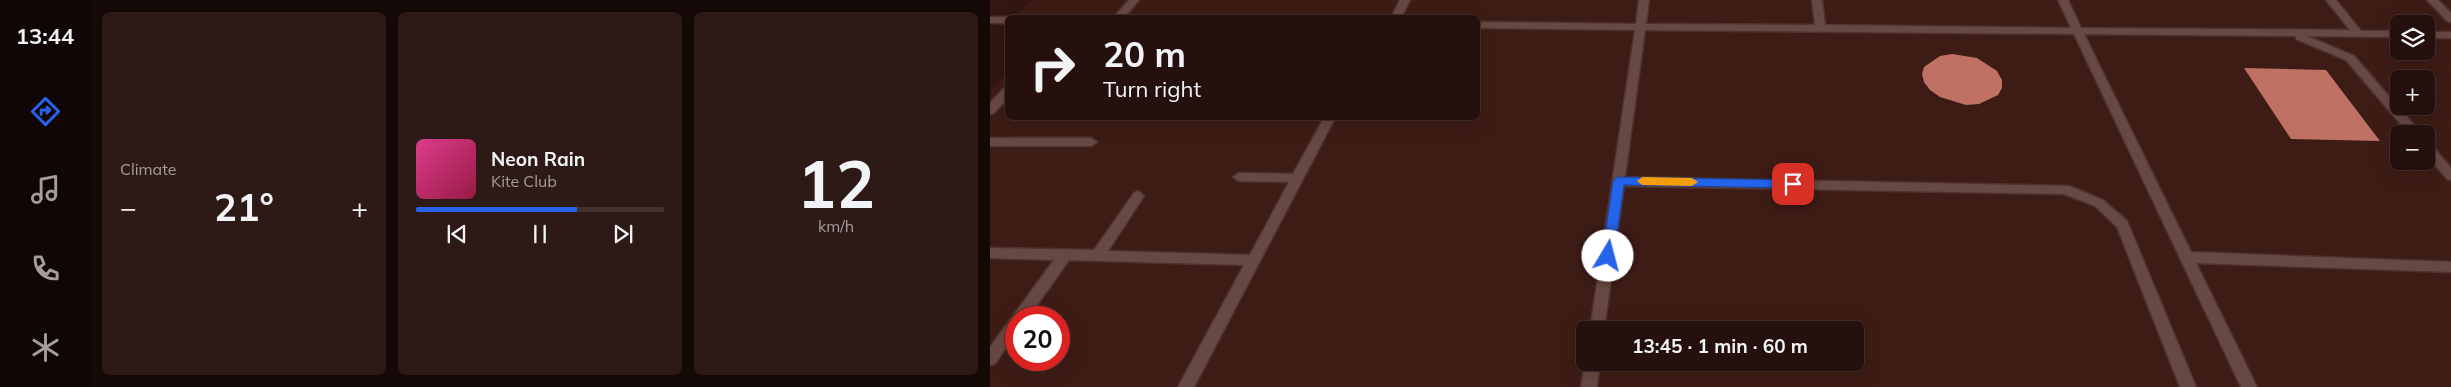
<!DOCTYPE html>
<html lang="en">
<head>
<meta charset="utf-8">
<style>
	body { margin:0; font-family:Mulish,sans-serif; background:#2d1916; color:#f1f3f6; height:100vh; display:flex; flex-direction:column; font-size:19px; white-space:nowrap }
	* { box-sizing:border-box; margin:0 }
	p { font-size:16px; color:#a39d9d }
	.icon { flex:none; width:28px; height:28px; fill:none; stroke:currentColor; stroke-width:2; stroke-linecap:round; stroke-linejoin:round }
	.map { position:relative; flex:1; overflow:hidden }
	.side { display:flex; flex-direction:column; gap:12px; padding:12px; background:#140907; width:900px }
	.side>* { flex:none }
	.guide { position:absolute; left:15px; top:15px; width:475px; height:105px; border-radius:8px; box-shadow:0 5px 20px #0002,0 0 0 1px #42302e; background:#25100d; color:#f1f3f6; overflow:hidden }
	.fabs { position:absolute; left:1400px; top:15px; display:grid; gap:10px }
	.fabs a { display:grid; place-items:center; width:45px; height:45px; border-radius:8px; background:#25100d; box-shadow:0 5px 20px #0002,0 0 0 1px #42302e; font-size:25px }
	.speed { position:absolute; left:15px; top:306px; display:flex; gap:10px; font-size:25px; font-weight:700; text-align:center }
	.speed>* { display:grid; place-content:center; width:65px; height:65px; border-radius:50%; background:#25100d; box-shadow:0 5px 20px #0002,0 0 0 1px #42302e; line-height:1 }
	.speed .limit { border:8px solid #d22; background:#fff; color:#111 }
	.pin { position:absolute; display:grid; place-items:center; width:42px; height:42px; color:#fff; margin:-21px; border-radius:10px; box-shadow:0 2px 8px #0006 }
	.me { position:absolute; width:55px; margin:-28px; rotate:8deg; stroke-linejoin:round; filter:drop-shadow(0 0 4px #0008) }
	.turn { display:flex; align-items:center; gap:18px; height:105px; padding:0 15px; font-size:22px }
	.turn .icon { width:65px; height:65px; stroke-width:2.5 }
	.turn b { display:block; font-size:35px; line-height:42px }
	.big { font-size:38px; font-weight:700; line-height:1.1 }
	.side .card { flex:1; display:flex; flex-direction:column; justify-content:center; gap:8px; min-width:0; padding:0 18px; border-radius:8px; background:#2d1916 }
	.side .dial { align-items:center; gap:0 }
	.dial b { font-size:65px; line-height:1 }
	.song { display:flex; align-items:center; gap:15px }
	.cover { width:60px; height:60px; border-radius:8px; background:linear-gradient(135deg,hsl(330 70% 55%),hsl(340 70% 35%)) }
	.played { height:5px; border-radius:2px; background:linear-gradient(90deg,#2563eb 65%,#42302e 65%) }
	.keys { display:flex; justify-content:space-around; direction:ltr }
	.heat { display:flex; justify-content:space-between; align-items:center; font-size:28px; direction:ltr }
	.side .tiles { flex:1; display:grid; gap:12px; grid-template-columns:repeat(3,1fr) }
	.trip { position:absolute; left:586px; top:321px; width:288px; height:50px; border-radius:8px; background:#25100d; box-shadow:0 5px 20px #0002,0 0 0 1px #42302e; font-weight:700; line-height:50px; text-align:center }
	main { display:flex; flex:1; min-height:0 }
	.tabs { display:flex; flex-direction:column; width:90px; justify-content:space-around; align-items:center; background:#0f0605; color:#a39d9d }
	.tabs .icon { width:35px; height:35px }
	.tabs .current { color:#2563eb }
	.tabs b { font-size:22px; color:#f1f3f6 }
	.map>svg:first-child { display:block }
	.built { fill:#3e1c16; fill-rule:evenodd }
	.building { fill:#bf7264 }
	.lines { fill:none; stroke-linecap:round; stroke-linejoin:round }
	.service-casing { stroke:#4d332e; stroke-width:3 }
	.service { fill:#684842; fill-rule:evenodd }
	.route { fill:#2563eb; stroke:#184099 }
	.slow { fill:#f59e0b }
</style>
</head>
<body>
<main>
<nav class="tabs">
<b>13:44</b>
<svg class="icon current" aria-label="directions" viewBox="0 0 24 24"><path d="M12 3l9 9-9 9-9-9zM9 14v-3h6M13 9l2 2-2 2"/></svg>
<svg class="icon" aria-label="music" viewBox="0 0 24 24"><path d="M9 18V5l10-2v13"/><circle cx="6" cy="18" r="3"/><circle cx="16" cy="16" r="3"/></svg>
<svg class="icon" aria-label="phone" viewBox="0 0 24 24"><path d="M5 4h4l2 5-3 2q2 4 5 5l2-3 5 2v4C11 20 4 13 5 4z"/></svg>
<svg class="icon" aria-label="climate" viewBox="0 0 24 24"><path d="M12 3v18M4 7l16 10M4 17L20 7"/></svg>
</nav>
<section class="side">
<div class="tiles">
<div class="card"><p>Climate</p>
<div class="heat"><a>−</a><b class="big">21°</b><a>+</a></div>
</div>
<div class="card">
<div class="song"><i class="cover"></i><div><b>Neon Rain</b><p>Kite Club</p></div></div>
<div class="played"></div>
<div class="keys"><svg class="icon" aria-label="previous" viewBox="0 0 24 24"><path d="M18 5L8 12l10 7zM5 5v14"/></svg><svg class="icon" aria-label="pause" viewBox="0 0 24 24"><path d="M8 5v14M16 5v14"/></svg><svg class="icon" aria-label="next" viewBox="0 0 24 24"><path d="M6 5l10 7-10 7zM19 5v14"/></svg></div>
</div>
<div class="card dial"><b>12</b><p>km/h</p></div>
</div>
</section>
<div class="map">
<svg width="1461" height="387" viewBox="0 0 1461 387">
	<rect width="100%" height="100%" fill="#311611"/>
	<path class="built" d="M42 0H1461V387H0V91L17 73 18 118H488V18L24 17ZM1409 24H1436V51H1409ZM1409 79H1436V106H1409ZM1409 134H1436V161H1409ZM26 318H69V360H26ZM595 330H865V362H595Z"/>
	<path class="building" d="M962 54 987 58 1007 71 1012 80V88L1008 95 989 104 976 105 950 97 940 90 934 82 932 74 934 67 950 56Z
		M1254 68 1336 70 1390 141 1301 139Z"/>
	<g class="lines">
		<defs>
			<path id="service" d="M139 0H149L134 18H123Z
				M410 0H420L411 18H401Z
				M649 0H659L656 24 825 25 822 0H832L835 25 1081 28 1068 0H1078L1091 28 1360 30 1336 0H1346L1371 31H1409V37L1317 36 1364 56 1432 134H1419L1356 60 1306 39V36L1094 34 1201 252 1461 262V272L1206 263 1267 387H1251L1084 34 655 30 635 177 1079 186 1113 200 1137 221 1206 387H1190L1127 227 1105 206 1074 194 634 186 614 330H600L645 30 488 28V22L646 24Z
				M1437 0H1448L1461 13V22L1457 21Z
				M0 17H18L20 18H18V23H0Z
				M1436 32H1461V38H1436Z
				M14 88H18V98L4 113 0 114V103Z
				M334 118H345L204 387H188L254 265 79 260 38 318H26V333L5 364 0 365V347L64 260 0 258V248L104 250 144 193 148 191 154 196 118 251 260 255 299 182 249 181 243 177 249 173 303 174Z
				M0 138H101L107 142 101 146H0Z
				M1436 142 1440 143 1461 168V180L1457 179 1436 154Z
				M595 362H610L607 387H591Z"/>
		</defs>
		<use href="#service" class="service-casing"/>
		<use href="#service" class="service"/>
	</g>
	<path class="route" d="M628 177 803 180 809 184 803 188 634 185 624 256 618 260 612 256 623 181Z"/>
	<path class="slow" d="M652 177 702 178 708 182 702 186 652 185 647 181Z"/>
</svg>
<div class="fabs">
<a><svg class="icon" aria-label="layers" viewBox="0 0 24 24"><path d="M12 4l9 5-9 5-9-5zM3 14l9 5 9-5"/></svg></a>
<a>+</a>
<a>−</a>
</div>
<div class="speed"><div class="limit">20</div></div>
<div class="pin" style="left:803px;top:184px;background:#d93025"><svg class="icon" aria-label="arrive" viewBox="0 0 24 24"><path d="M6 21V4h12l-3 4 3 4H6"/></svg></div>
<svg class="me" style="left:618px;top:256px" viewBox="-20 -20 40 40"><circle r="19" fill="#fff"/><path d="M0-13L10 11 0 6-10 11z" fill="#2563eb"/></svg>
<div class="trip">13:45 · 1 min · 60 m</div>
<div class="guide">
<div class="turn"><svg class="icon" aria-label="right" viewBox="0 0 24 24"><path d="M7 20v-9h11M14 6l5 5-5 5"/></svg><div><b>20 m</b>Turn right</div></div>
</div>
</div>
</main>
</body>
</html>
